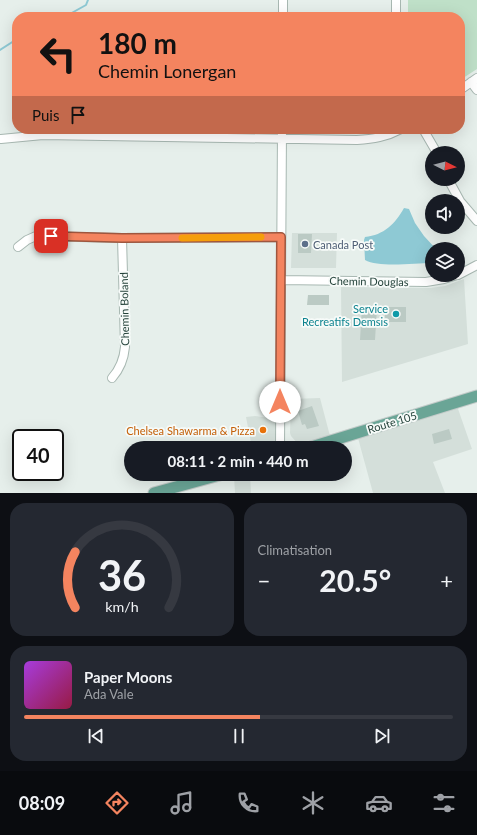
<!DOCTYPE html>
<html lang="fr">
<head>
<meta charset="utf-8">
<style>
	body { margin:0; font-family:Lato,sans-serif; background:#242831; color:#f1f3f6; height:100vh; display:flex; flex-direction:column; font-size:15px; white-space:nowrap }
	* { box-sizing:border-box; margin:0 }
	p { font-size:13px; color:#9ea1a6 }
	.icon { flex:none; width:22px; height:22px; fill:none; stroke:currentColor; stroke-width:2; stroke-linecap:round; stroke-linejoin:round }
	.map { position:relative; height:493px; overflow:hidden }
	.details { display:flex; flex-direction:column; gap:10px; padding:10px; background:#0d0f14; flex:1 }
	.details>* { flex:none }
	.hud { position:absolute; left:12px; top:12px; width:453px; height:122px; border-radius:16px; box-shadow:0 4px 16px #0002; background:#f4845f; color:#111; overflow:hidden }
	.needle { width:26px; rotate:96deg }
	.buttons { position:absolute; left:425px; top:146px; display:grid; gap:8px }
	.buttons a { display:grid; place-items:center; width:40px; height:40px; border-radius:50%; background:#171b24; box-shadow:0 4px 16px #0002; font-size:20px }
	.speed { position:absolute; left:12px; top:429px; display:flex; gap:8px; font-size:20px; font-weight:700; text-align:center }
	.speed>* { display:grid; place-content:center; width:52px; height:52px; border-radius:50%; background:#171b24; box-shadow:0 4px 16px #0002; line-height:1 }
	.speed .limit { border:2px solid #111; border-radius:6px; background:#fff; color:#111 }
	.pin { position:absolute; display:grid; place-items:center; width:34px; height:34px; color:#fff; margin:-17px; border-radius:8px; box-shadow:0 2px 6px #0006 }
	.me { position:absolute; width:44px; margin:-22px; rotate:0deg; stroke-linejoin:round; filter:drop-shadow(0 0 3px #0008) }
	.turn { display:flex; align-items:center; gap:14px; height:84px; padding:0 20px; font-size:18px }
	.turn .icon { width:52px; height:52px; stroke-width:2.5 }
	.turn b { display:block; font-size:28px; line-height:34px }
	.then { display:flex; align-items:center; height:38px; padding:0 20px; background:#0003; gap:8px; font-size:15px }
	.big { font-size:30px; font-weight:700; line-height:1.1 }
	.details .card { flex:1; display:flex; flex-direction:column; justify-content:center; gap:6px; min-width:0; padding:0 14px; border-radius:16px; background:#242831 }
	.details .dial { align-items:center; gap:0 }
	.dial svg { height:104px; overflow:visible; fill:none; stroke:#363941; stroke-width:7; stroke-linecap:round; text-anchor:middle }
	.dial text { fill:#f1f3f6; stroke:none }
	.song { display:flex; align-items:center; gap:12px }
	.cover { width:48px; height:48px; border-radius:6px; background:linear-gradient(135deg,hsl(280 70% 55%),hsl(340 70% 35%)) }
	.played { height:4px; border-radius:2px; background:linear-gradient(90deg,#f4845f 55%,#363941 55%) }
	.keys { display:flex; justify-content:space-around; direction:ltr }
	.heat { display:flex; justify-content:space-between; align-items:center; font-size:22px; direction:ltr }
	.details .tiles { flex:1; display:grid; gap:10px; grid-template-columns:1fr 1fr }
	.card:last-child { grid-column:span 2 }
	.trip { position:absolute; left:124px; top:441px; width:228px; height:40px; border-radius:20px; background:#171b24; box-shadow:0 4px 16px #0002; font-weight:700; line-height:40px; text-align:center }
	.menu { display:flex; height:64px; justify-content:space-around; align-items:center; background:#090b0e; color:#9ea1a6 }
	.menu .icon { width:28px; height:28px }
	.menu .selected { color:#f4845f }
	.menu b { font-size:18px; color:#f1f3f6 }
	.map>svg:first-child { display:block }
	.built { fill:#d4dfda }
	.green { fill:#bfe0c8 }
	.water { fill:#8ec9d4 }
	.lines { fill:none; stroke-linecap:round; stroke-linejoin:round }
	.stream { stroke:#8ec9d4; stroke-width:2 }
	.building { fill:#bbcac4 }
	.minor-casing { stroke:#a8b8b2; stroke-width:10 }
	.major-casing { stroke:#c2cac8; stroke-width:13 }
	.minor { stroke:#fff; stroke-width:8 }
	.major { stroke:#6aa596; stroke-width:11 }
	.route-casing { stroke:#9f563e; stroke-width:10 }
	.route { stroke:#f4845f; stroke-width:7 }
	.slow { stroke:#f59e0b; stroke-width:7 }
	.service-dot { fill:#5c6f8a; stroke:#f7fbf9; stroke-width:1.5 }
	.culture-dot { fill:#0f9aa8; stroke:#f7fbf9; stroke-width:1.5 }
	.food-dot { fill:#e8710a; stroke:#f7fbf9; stroke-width:1.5 }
	.labels { text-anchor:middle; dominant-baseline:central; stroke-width:3.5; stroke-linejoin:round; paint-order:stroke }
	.service-label { font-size:11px; fill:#4e5e75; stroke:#f7fbf9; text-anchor:start }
	.street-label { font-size:11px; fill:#24423a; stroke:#f7fbf9 }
	.culture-label { font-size:11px; fill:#0d838f; stroke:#f7fbf9; text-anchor:end }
	.food-label { font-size:11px; fill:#c56008; stroke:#f7fbf9; text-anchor:end }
</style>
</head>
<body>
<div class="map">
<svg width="477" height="493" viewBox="0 0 477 493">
	<rect width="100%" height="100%" fill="#e6efeb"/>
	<path class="built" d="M292 233H337L336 268H291Z
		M464 279 468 344 342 382 341 287 430 288 445 286Z
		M320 398 330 436 302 444H298L291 436 290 433 291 399Z
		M457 406 472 449 433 462 445 493H373L358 438Z
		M255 416 276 419V448H252L246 417Z
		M240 474H250L251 493H235L234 476Z"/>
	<path class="green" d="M408 0H477V69L460 80V17H408Z"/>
	<path class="water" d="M404 208 409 209 415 223 424 236 436 249H432V263C415 263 379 268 365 260L364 240 365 237C384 235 395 224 404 208Z"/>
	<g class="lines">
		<path class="stream" d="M60 17 68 15 86 5 88 0
			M0 50 17 39"/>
	</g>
	<path class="building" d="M298 234H312L311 253H298Z
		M308 295H329V305H307Z
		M362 307 377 308 375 340H360Z
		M385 307H406V322H385Z
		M312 406 319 426 307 429 305 424 302 425 298 411Z
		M449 429 452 439 434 444 432 434Z"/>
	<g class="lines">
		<defs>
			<path id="minor" d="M283 17V0
				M396 17V0
				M471 82 477 90
				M460 90 477 78
				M423 129 437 153
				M1 139 43 135 357 140C373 139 386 137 401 129
				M448 179 460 201 477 221
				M18 247 27 240 36 236 122 238 281 237
				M458 275 477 265
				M281 280 426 282 444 279 457 275
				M112 378C120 369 124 358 125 347L122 238
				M280 448 282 129"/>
			<path id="major" d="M308 448 477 396
				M154 493 223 474"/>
		</defs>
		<use href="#minor" class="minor-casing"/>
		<use href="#major" class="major-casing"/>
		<use href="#minor" class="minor"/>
		<use href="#major" class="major"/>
	</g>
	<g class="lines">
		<defs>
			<path id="route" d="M51 236 122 238 281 237 280 402"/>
		</defs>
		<use href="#route" class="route-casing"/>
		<use href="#route" class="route"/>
		<path class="slow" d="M182 238 261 237"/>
	</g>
	<circle class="service-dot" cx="305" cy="244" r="4"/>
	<circle class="culture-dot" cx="396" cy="314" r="4"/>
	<circle class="food-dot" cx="263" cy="430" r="4"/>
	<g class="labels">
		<g class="service-label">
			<text x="313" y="244">Canada Post</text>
		</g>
		<g class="street-label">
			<text transform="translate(369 281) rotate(1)">Chemin Douglas</text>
			<text transform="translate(124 309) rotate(-91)">Chemin Boland</text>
			<text transform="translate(392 422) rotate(-17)">Route 105</text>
		</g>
		<g class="culture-label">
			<text x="388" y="308">Service<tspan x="388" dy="13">Recreatifs Demsis</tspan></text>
		</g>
		<g class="food-label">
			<text x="255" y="430">Chelsea Shawarma &amp; Pizza</text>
		</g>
	</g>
</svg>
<div class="buttons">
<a><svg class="needle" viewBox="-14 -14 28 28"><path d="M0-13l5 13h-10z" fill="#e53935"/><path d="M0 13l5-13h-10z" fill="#9ea1a6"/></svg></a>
<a><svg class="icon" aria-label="sound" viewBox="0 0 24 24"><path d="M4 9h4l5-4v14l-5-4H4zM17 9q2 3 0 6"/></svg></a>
<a><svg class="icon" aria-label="layers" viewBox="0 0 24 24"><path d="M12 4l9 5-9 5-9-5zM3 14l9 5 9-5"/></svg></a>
</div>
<div class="speed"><div class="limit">40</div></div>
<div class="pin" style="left:51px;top:236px;background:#d93025"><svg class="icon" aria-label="arrive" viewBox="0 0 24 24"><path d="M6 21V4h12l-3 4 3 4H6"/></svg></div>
<svg class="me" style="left:280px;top:402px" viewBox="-20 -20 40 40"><circle r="19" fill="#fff"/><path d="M0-13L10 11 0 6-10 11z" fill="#f4845f"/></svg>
<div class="trip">08:11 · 2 min · 440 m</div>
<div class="hud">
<div class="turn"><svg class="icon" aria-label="left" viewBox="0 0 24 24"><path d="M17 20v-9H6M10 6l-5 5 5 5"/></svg><div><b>180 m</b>Chemin Lonergan</div></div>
<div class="then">Puis<svg class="icon" aria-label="arrive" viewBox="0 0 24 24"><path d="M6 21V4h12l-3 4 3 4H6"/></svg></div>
</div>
</div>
<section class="details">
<div class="tiles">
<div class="card dial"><svg viewBox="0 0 100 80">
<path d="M14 69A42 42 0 1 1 86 69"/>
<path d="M14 69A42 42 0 0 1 14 26" stroke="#f4845f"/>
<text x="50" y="56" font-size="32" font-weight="700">36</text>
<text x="50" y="72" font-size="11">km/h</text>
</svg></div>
<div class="card"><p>Climatisation</p>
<div class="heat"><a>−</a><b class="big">20.5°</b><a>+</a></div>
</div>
<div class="card">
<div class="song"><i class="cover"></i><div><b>Paper Moons</b><p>Ada Vale</p></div></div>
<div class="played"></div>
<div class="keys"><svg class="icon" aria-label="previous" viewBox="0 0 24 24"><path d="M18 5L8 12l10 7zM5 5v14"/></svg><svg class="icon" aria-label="pause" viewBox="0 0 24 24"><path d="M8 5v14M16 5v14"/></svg><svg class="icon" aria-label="next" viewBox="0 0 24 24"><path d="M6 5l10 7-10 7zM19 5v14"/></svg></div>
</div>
</div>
</section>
<nav class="menu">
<b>08:09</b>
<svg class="icon selected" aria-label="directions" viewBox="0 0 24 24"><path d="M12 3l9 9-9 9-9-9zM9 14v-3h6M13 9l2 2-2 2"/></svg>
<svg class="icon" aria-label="music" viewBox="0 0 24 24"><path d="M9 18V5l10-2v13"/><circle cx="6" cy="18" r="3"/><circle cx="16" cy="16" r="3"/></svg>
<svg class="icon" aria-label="phone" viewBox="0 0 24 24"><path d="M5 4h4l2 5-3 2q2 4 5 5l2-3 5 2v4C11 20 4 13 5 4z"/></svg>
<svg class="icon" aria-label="climate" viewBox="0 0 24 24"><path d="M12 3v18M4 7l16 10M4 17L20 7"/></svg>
<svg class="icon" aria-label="car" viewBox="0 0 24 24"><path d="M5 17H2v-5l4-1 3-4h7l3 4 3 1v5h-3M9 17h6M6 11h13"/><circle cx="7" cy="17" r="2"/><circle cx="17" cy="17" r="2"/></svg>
<svg class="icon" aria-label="filters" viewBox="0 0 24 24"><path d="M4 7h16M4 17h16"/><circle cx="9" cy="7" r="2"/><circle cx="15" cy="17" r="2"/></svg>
</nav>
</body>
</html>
